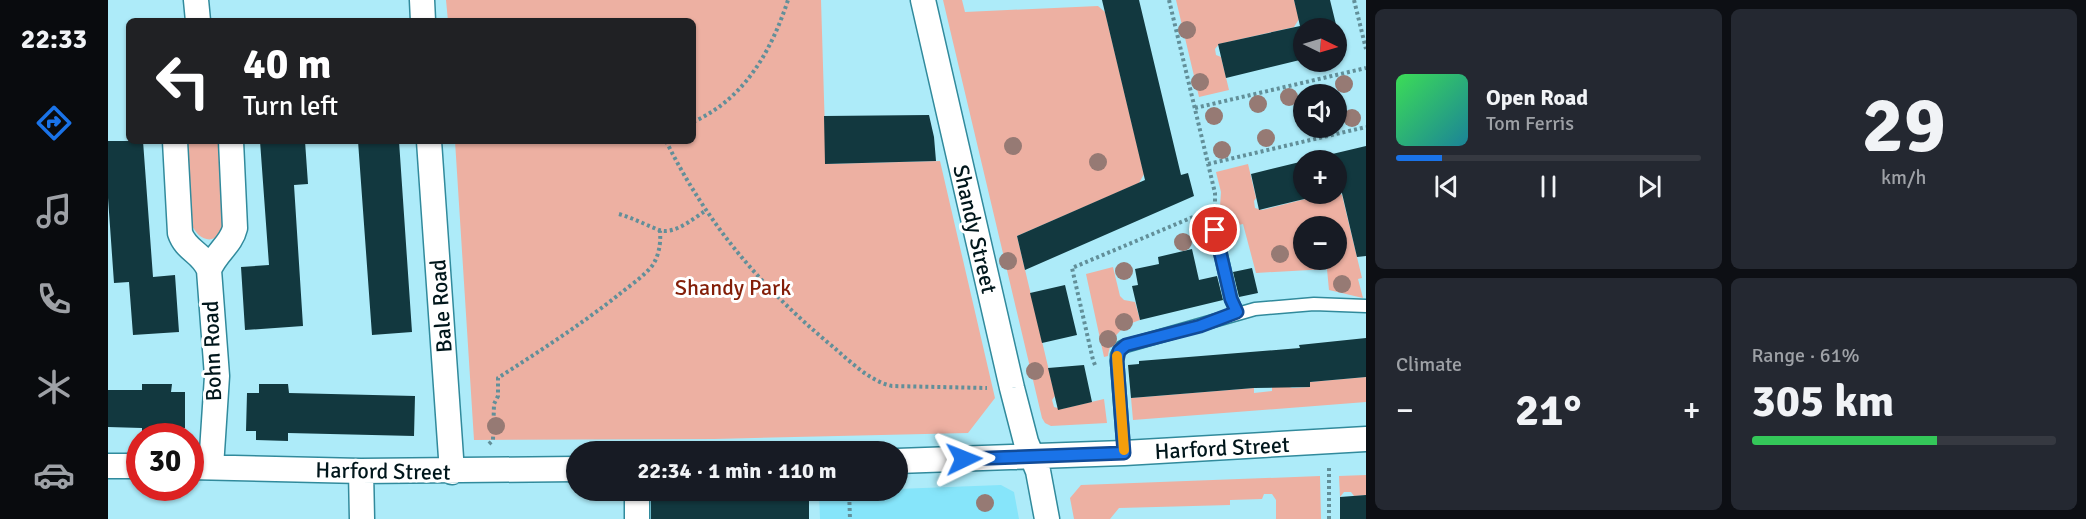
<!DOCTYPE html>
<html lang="en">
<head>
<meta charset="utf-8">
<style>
	body { margin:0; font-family:Signika,sans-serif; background:#242831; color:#f1f3f6; height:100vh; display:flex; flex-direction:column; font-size:22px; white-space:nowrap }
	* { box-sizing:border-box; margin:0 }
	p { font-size:20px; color:#9ea1a6 }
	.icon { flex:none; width:33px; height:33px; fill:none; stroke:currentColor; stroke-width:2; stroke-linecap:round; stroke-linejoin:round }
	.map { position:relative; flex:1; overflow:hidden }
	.side { display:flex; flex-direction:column; gap:9px; padding:9px; background:#0d0f14; width:720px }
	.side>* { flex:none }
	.hud { position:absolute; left:18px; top:18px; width:570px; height:126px; border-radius:9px; box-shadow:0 2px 4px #0004; background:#202124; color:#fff; overflow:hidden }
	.needle { width:39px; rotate:95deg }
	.controls { position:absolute; left:1185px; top:18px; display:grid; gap:12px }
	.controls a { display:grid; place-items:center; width:54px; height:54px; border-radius:50%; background:#171b24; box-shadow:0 2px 4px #0004; font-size:30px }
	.speed { position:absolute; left:18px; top:423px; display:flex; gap:12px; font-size:30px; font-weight:700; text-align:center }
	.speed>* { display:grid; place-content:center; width:78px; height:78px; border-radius:50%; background:#171b24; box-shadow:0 2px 4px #0004; line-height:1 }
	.speed .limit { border:9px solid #d22; background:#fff; color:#111 }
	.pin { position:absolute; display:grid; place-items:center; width:51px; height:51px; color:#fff; margin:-26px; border:3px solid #fff; border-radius:50%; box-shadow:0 2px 6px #0007 }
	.me { position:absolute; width:66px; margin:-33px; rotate:88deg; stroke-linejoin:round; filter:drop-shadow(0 0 4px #0008) }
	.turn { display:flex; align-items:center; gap:21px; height:126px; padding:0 18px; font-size:27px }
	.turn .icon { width:78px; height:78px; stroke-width:2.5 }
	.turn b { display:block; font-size:42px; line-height:51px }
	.big { font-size:45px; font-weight:700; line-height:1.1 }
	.side .tile { flex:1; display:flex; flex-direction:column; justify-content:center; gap:9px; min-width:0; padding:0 21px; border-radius:9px; background:#242831 }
	.side .dial { align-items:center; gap:0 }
	.dial b { font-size:78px; line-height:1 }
	.song { display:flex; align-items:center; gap:18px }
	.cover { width:72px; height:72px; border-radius:9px; background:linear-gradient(135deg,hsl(130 70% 55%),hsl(190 70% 35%)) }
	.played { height:6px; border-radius:3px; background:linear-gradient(90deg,#1a73e8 15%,#363941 15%) }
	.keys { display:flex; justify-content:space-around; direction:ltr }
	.heat { display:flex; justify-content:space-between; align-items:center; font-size:33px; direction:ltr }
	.charge { height:9px; border-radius:4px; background:linear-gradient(90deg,#34c759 61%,#363941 0) }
	.side .tiles { flex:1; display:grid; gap:9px; grid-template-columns:repeat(2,1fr) }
	.trip { position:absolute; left:458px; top:441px; width:342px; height:60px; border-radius:30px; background:#171b24; box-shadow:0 2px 4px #0004; font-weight:700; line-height:60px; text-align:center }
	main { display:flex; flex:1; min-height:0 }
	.menu { display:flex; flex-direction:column; width:108px; justify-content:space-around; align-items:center; background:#090b0e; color:#9ea1a6 }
	.menu .icon { width:42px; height:42px }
	.menu .selected { color:#1a73e8 }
	.menu b { font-size:27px; color:#f1f3f6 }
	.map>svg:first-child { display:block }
	.built { fill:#86e5fa }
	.green { fill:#edb0a2; fill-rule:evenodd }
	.building { fill:#12383f }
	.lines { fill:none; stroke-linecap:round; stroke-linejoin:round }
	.lane-casing { stroke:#318a9c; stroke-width:15 }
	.street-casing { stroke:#318a9c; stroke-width:27 }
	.path { stroke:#628f99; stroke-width:4; stroke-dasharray:3 3; stroke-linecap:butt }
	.lane { stroke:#fff; stroke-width:12 }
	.street { stroke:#fff; stroke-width:24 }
	.tree { fill:#967a74 }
	.route-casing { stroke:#114b97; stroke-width:15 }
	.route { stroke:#1a73e8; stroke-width:10 }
	.slow { stroke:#f59e0b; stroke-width:10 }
	.labels { text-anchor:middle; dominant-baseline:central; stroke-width:6; stroke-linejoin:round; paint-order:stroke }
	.street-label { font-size:22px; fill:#00161b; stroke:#fff }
	.park-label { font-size:22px; fill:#831e08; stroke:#fff }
</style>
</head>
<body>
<main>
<nav class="menu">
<b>22:33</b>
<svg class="icon selected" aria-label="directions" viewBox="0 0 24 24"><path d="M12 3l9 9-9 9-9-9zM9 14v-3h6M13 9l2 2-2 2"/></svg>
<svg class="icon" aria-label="music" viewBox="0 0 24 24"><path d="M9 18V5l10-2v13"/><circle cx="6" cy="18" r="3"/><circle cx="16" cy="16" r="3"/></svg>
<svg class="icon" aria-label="phone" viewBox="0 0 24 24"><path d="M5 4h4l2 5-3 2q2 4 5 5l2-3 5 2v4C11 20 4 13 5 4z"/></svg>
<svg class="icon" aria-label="climate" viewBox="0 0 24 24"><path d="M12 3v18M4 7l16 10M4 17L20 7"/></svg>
<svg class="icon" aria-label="car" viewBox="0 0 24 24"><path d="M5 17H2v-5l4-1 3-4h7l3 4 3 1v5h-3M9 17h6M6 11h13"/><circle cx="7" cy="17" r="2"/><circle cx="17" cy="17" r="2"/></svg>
</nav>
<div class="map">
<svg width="1258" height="519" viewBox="0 0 1258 519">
	<rect width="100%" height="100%" fill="#adebf9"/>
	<path class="built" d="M893 485 906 492 911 519H712L711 491 789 490V489Z"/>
	<path class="green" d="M338 0H713L718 164 832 161 887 398 860 433 606 439 366 440 347 141H585V21H340Z
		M835 0H854L857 12 990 6 997 12 1036 174 1031 183 909 236 947 396 944 400 946 407 953 409 996 399 999 423 943 426 937 423 934 418Z
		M1068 0H1186L1191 19 1186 27 1111 44 1107 49 1108 55 1113 57 1121 90 1091 97Z
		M78 141H111L116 222C112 246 91 244 83 223Z
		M1140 164 1148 198 1146 201 1147 208 1154 210 1217 194H1228L1229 192 1234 195 1254 278 1250 279 1255 298 1221 290 1219 269 1148 273 1135 224 1113 229 1111 220 1113 192 1108 172ZM1196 226H1228V260H1196Z
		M1005 267 1012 296 1016 300 1027 302 1032 320C1013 326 1003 337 1000 356L996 357 978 274Z
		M1258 377V402L1025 420 1023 398 1146 388V393L1164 391V380L1184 388 1202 387V382Z
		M1258 475V495L1246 496 1243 492H1236L1232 497 1231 476Z
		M1212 476 1213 519H1168V500L1164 494H1156L1154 499 1122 500V505L1011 508 1002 519H966L962 498 973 485Z"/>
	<path class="building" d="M994 0H1031L1073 175 1080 173 1086 196 917 270 909 236 1037 180Z
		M1186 0H1222L1234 49 1228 51V28H1196V59L1118 78 1110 44 1192 26Z
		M821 115 826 137 828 161 717 164 716 116Z
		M0 141H35L45 277 67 275 71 332 25 335 21 282 6 283 0 198Z
		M152 141H197L200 184 186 185 195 326 137 330 133 267 161 265Z
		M250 141H291L304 332 264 335Z
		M1258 146V256L1249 257 1233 189 1228 190V160H1199Z
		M1196 161V194H1217L1151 210 1143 174Z
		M1084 249 1091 280 1109 276 1115 300 1032 320 1024 286 1030 285 1027 269 1051 264 1050 257Z
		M1144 268 1150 293 1131 297 1125 272Z
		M957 285 969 335 934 343 922 293Z
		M1258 338V377L1202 382V387L1146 388 1023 398 1020 365 1031 364V361L1192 348 1191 345Z
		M976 365 984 402 950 410 940 368Z
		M34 384H64L63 392H77V428H65V436H34V428L0 427V390H34Z
		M151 384H180L181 393 307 396 306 436 180 433V441L148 440V431H138L139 393H151Z
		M1258 495V519H1232V497Z
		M701 496V519H543V498Z"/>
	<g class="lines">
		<defs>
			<path id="lane" d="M1107 229 1123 299 1129 312
				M1016 453 1009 361V355L1014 347 1147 309 1206 304 1258 306"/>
			<path id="street" d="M88 0 90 21
				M314 0 315 21
				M815 0 904 388 918 442 930 471 939 519
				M67 141 72 233C78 251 94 252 101 270L109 376 103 467
				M321 141 344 472
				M101 270C108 252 123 245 127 228L123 141
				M789 461 1016 453 1258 439
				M0 466H32
				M82 467 253 471 468 469
				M253 471 254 519
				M529 490V519"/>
		</defs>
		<use href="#lane" class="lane-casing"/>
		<use href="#street" class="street-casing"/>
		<path class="path" d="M1061 0 1107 193V211
			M1246 0 1258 49
			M1087 108 1258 68
			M585 122C636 99 663 52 680 0
			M558 141C600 225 652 286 724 346 742 361 761 381 784 386L879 388
			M1100 164 1258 127
			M511 214C525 218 538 225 551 230 566 235 585 219 597 211
			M987 365 985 360 964 268 1092 214
			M381 444 385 440 386 404 390 396V378C430 352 471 326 509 296 520 287 534 278 544 266 551 256 553 243 552 231
			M1221 468V519
			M741 490 742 519"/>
		<use href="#lane" class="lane"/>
		<use href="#street" class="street"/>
	</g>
	<g class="tree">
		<circle cx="1079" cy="30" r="9"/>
		<circle cx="1092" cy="82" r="9"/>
		<circle cx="1236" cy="84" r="9"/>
		<circle cx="1181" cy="97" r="9"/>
		<circle cx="1150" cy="104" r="9"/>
		<circle cx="1106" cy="116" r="9"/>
		<circle cx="1244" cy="118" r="9"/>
		<circle cx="1158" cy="138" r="9"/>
		<circle cx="905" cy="146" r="9"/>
		<circle cx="1114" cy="150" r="9"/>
		<circle cx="990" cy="162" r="9"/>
		<circle cx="1075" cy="242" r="9"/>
		<circle cx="1172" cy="254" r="9"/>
		<circle cx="900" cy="261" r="9"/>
		<circle cx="1016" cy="271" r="9"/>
		<circle cx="1234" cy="284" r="9"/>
		<circle cx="1016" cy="322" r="9"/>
		<circle cx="1000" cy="339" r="9"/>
		<circle cx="927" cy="371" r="9"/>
		<circle cx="388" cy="426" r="9"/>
		<circle cx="877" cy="503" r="9"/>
	</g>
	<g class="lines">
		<defs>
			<path id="route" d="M856 459 1016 453 1009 361 1011 351 1018 345 1092 326 1129 312 1123 299 1107 230"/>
		</defs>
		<use href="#route" class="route-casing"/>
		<use href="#route" class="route"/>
		<path class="slow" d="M1009 356 1016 450"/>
	</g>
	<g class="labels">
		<g class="street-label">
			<text transform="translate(867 229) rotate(77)">Shandy Street</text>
			<text transform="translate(333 306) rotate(-94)">Bale Road</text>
			<text transform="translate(104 351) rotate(-92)">Bohn Road</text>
			<text transform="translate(1114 448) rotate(-3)">Harford Street</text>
			<text transform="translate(275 471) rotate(1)">Harford Street</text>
		</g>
		<g class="park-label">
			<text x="625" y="287">Shandy Park</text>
		</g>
	</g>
</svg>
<div class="controls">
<a><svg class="needle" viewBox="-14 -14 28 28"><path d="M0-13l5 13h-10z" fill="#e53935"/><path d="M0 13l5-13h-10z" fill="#9ea1a6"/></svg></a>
<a><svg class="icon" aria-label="sound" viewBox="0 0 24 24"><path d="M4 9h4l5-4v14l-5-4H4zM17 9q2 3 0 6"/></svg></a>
<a>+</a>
<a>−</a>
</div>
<div class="speed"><div class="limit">30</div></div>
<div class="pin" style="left:1107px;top:230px;background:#d93025"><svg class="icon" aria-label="arrive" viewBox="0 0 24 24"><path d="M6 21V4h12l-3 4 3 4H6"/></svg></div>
<svg class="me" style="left:856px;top:459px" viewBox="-20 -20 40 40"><path d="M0-17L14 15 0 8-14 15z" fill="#1a73e8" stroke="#fff" stroke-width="4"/></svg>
<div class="trip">22:34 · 1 min · 110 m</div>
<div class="hud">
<div class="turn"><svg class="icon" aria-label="left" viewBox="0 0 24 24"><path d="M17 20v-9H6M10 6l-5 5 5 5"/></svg><div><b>40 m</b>Turn left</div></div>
</div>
</div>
<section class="side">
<div class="tiles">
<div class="tile">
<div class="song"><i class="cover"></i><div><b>Open Road</b><p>Tom Ferris</p></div></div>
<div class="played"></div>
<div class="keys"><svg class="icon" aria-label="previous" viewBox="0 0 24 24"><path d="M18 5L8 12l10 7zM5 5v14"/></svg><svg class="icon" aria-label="pause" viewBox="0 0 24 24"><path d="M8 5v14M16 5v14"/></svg><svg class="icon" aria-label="next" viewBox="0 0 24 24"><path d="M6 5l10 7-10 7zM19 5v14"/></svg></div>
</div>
<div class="tile dial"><b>29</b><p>km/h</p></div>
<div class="tile"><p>Climate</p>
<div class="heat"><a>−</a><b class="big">21°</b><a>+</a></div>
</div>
<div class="tile"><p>Range · 61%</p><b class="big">305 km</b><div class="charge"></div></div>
</div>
</section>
</main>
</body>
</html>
